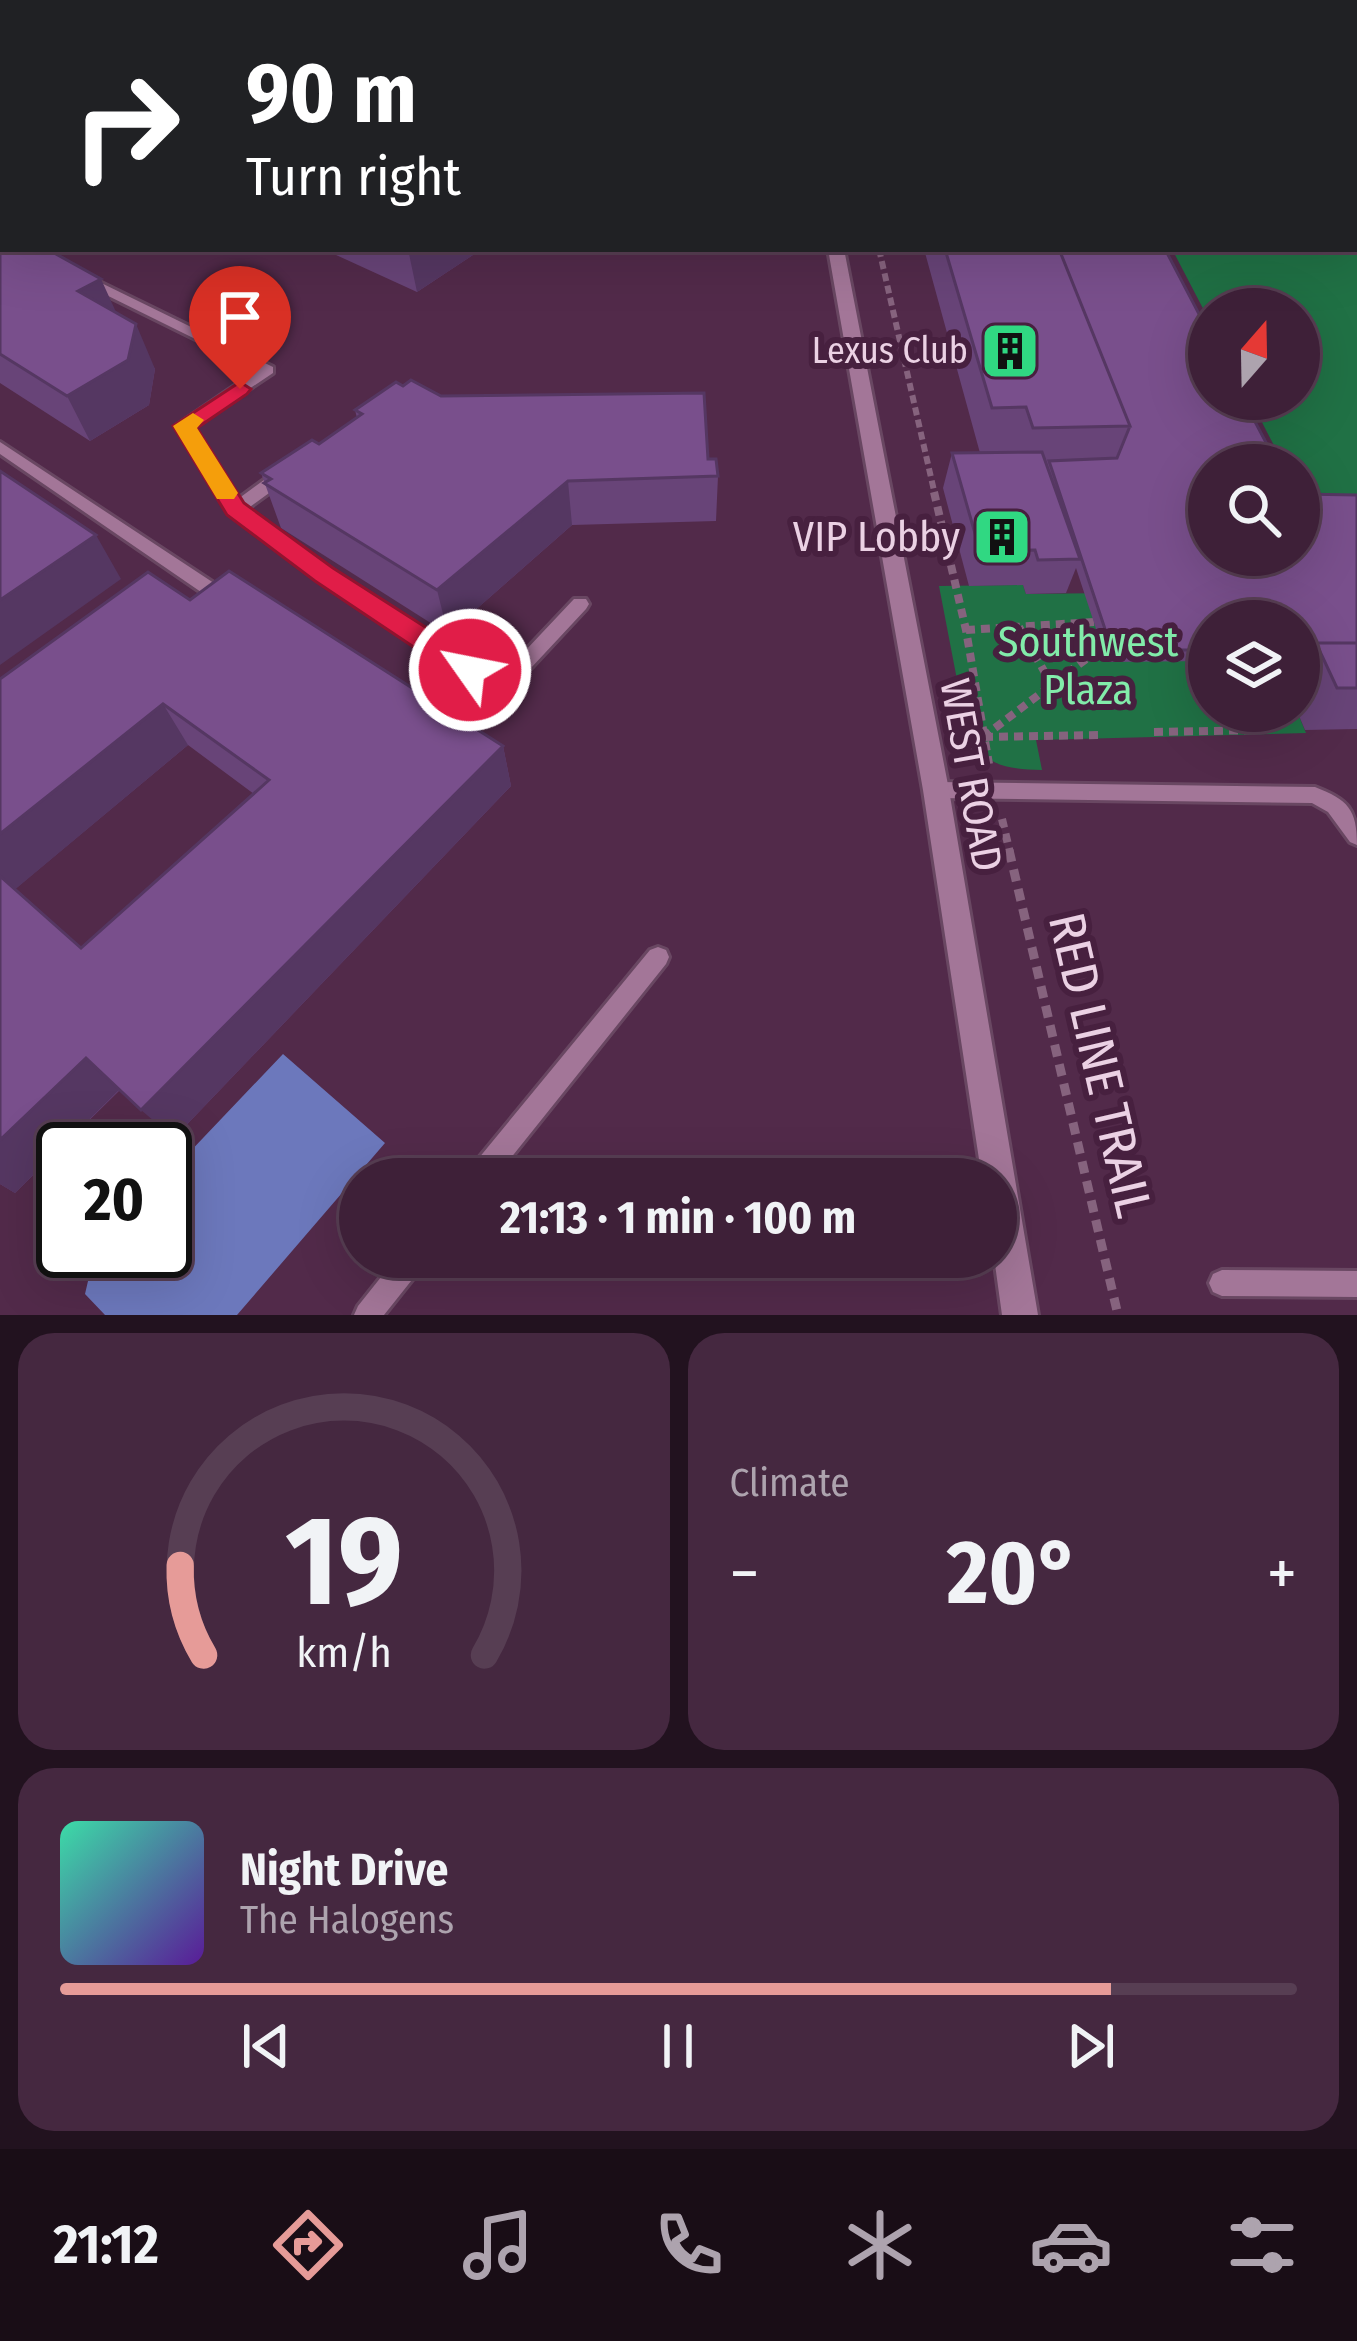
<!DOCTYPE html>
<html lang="en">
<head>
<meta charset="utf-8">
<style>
	body { margin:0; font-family:"Fira Sans Condensed",sans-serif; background:#452840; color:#f1f3f6; height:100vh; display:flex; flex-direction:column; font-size:45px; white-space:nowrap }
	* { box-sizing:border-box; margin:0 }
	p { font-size:39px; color:#ada3ae }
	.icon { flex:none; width:66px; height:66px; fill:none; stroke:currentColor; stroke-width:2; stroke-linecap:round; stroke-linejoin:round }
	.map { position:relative; height:1315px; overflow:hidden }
	.drawer { display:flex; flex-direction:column; gap:18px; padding:18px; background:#22121f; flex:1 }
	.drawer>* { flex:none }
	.banner { position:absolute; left:0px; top:0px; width:1359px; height:252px; box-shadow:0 12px 48px #0002,0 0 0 3px #573e53; background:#202124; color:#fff; overflow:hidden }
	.needle { width:78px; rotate:20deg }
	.fabs { position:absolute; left:1188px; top:288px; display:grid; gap:24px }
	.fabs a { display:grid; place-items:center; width:132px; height:132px; border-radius:50%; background:#3e2038; box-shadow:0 12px 48px #0002,0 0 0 3px #573e53; font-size:60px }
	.speed { position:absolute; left:36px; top:1122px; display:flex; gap:24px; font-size:60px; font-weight:700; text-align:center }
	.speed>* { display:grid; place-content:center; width:156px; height:156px; border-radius:50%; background:#3e2038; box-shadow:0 12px 48px #0002,0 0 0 3px #573e53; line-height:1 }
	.speed .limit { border:6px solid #111; border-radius:18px; background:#fff; color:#111 }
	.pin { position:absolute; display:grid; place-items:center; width:102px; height:102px; color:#fff; margin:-123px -51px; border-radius:50% 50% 50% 0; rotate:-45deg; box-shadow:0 0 12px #0007 }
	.pin .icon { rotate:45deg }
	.me { position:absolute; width:132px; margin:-66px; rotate:303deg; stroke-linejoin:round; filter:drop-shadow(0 0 9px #0008) }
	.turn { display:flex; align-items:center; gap:42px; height:252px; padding:0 48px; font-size:54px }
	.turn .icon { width:156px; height:156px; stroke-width:2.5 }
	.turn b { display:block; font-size:84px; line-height:102px }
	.big { font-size:90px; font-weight:700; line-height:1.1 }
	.drawer .tile { flex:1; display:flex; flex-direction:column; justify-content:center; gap:18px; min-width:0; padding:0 42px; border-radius:36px; background:#452840 }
	.drawer .dial { align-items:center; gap:0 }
	.dial svg { height:312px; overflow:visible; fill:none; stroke:#573e53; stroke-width:7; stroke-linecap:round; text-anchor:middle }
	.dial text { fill:#f1f3f6; stroke:none }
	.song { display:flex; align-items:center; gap:36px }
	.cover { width:144px; height:144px; border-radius:18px; background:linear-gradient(135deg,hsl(160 70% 55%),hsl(270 70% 35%)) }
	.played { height:12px; border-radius:6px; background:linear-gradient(90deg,#e69b98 85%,#573e53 85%) }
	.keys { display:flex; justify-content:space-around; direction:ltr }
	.heat { display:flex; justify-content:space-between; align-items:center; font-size:66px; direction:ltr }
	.drawer .tiles { flex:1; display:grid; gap:18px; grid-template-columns:1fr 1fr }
	.tile:last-child { grid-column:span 2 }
	.trip { position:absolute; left:339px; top:1158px; width:678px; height:120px; border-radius:60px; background:#3e2038; box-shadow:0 12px 48px #0002,0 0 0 3px #573e53; font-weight:700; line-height:120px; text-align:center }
	.menu { display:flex; height:192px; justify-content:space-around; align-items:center; background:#190d16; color:#ada3ae }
	.menu .icon { width:84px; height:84px }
	.menu .active { color:#e69b98 }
	.menu b { font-size:54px; color:#f1f3f6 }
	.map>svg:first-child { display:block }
	.green { fill:#207145 }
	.water { fill:#6c78bc }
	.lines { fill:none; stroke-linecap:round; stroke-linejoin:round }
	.service-casing { stroke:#694762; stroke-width:6 }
	.minor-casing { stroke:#694762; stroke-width:6 }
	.secondary-casing { stroke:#694762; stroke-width:6 }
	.path-far3 { stroke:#86637e; stroke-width:4.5; stroke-dasharray:6 3; stroke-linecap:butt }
	.path-far2 { stroke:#86637e; stroke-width:6; stroke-dasharray:8 4.5; stroke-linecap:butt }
	.path-far1 { stroke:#86637e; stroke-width:8; stroke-dasharray:9 6; stroke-linecap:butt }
	.path { stroke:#86637e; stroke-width:9; stroke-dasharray:12 8; stroke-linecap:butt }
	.service { fill:#a37698; fill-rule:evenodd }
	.minor { fill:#a37698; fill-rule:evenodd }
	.secondary { fill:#ae8677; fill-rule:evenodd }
	.wall { fill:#684478; fill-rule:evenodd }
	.shaded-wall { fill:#553762 }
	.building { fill:#794f8c; stroke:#553762; stroke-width:3 }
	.route { fill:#e11d48; stroke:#92132f; stroke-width:3 }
	.slow { fill:#f59e0b }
	.labels { text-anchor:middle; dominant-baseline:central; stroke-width:12; stroke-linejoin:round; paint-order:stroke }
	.far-poi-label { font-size:36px; fill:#ebd1e4; stroke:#47203f; text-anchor:end }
	.poi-label { font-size:42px; fill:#ebd1e4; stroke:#47203f; text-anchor:end }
	.park-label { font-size:42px; fill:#82ecaa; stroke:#47203f }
	.street-label { font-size:42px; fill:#ebd1e4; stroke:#47203f }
	.near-street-label { font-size:51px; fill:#ebd1e4; stroke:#47203f }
</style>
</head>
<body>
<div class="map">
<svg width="1357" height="1315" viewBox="0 0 1357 1315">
	<rect width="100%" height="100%" fill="#522a4a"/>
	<path class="green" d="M1357 197V515H1310L1299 494V465H1284L1250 399H1299V309H1209V320L1172 249H1356Z
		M1023 585 1026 594 1111 593 1209 636V711H1297L1306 733 1036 740 1042 770C1007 769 989 767 968 737L939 586Z"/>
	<path class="water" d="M283 1054 385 1143 237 1315H105L85 1294 95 1251H165V1178Z"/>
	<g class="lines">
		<defs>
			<path id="service" d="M436 0H451L456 3H441Z
				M523 0H537L542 3H528Z
				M609 0H624L629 3H614Z
				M87 276 273 367V373L192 427 238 499 279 469H291L293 473 291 477 247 509 330 571 475 664 507 670 574 599H586L589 604 586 609 517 683 511 685 464 675 318 579 230 513 176 426 258 370 82 283 80 280Z
				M0 442 229 593 232 598 229 603H217L0 454Z
				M936 782 1315 787C1348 800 1357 809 1357 845L1350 842 1328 812 1312 803 936 798 929 796 926 790 929 784Z
				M658 947 666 950 669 957 666 964 494 1179H466L469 1170 650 950Z
				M397 1257H427L423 1266 384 1315H354L358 1306Z
				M1222 1270 1357 1271V1297L1222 1296 1213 1292 1209 1283 1213 1274Z"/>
			<path id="minor" d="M218 0H236L238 3H220Z
				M828 249H844L949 790 1038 1315H1002L994 1257 996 1179H982L923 790Z"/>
			<path id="secondary" d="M175 0H193L174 3Z
				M3 72V80L0 81V73Z"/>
		</defs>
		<use href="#service" class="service-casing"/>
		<use href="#minor" class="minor-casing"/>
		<use href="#secondary" class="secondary-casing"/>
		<path class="path-far3" d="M1285 0 1289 3
			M272 1 277 3"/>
		<path class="path-far2" d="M879 249 935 495"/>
		<path class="path-far1" d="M934 492 966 630 989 764
			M1019 627 1052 685
			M966 630 1094 622
			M1154 732 1262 730 1254 711
			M983 737 1102 647
			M984 737 1102 735
			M1002 819 1010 853"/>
		<path class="path" d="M1009 850 1118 1315"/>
		<use href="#service" class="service"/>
		<use href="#minor" class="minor"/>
		<use href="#secondary" class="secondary"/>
	</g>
	<path class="wall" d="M0 223 117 314 155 369 149 405 90 441 0 383Z
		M323 249H482L417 292Z
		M924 249H1165L1209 555 1357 495V729L1305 730 1297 711H1299V668L1304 661H1299V621H1209V661L1107 662 1076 568 1066 593 1026 594 1023 585 969 586 943 488 952 453H980Z
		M403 386 708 459 718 476 716 521 572 525 448 634 281 528 261 473 319 444 357 418 355 410Z
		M190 600 503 746 511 786 174 1138 120 1090 15 1193 0 1184V679ZM188 745 254 794 81 948 15 889Z"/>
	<path class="shaded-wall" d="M408 249H482L417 292Z
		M101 279 121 323 78 291Z
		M136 324 155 369 149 405 90 441 67 396Z
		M568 481 572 525 448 634 437 590Z
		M96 535 121 579 0 665V600Z
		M163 704 188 745 12 892 0 880V834Z
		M503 746 511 786 174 1138 141 1110Z
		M86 1058 121 1088 15 1193 0 1184V1140Z"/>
	<path class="building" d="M1357 117V184H1356V119Z
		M0 223 3 225V249H47L101 279 78 291 136 324 128 360 67 396 0 354Z
		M945 249H1059L1130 426 1033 428 1026 407 992 408Z
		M1059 249H1165L1209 333V399H1243L1278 465H1209V555H1299V494L1357 495V643H1316L1312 649H1299V621H1209V650H1112L1049 461 1117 458 1130 426Z
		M411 380 441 396 704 393 708 459H716L718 476 568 481 437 590 264 483 271 479 261 473 312 440 319 444 362 414 355 410 396 382 403 386Z
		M1042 452 1080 559 1038 560 1035 550 980 551 952 453Z
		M0 471 96 535 0 600Z
		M229 571 503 746 141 1110 86 1058 0 1140V876L81 948 269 780 163 704 0 834V679L148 572 190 600Z
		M1316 643H1357V688H1337Z"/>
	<path class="route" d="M240 382 251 389 247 394 197 428 244 503 333 568 480 662 484 670 480 678H460L315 581 227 515 173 426Z"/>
	<path class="slow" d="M193 413 204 420 197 428 238 493 234 499H217L173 426Z"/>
	<defs>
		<symbol id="building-square" viewBox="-11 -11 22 22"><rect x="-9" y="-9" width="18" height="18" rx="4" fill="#30d882" stroke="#47203f"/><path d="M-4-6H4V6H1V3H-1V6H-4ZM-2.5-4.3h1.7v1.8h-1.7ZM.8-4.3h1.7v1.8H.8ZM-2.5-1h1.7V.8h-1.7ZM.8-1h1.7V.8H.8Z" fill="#111"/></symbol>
	</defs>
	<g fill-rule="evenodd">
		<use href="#building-square" x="977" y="318" width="66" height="66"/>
		<use href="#building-square" x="969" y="504" width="66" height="66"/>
	</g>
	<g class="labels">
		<g class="far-poi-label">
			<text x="968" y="351">Lexus Club</text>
		</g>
		<g class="poi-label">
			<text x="960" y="537">VIP Lobby</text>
		</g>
		<g class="park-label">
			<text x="1088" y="642">Southwest<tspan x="1088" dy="48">Plaza</tspan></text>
		</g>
		<g class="street-label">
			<text transform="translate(971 775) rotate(80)">WEST ROAD</text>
		</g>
		<g class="near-street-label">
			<text transform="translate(1100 1065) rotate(77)">RED LINE TRAIL</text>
		</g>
	</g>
</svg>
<div class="fabs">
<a><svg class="needle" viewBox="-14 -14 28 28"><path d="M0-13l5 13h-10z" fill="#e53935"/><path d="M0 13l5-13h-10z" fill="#ada3ae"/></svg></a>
<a><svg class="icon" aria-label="search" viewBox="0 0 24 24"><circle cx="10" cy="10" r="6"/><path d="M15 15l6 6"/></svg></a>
<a><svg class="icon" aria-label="layers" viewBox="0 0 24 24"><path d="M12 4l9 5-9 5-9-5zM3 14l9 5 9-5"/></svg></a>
</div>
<div class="speed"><div class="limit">20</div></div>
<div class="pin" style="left:240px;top:389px;background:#d93025"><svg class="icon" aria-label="arrive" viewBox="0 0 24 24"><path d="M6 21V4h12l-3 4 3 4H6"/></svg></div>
<svg class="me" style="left:470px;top:670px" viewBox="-20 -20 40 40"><circle r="17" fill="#e11d48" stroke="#fff" stroke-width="3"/><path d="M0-11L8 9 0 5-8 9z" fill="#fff"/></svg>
<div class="trip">21:13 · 1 min · 100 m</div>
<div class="banner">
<div class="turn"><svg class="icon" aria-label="right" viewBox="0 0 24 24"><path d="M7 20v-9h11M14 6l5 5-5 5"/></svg><div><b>90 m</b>Turn right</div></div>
</div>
</div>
<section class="drawer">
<div class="tiles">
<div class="tile dial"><svg viewBox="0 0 100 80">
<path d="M14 69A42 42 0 1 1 86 69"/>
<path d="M14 69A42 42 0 0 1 8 46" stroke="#e69b98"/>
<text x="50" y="56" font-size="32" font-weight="700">19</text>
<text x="50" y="72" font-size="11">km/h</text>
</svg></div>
<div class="tile"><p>Climate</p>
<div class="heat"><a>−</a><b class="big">20°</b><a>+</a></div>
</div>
<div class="tile">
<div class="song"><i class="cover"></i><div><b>Night Drive</b><p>The Halogens</p></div></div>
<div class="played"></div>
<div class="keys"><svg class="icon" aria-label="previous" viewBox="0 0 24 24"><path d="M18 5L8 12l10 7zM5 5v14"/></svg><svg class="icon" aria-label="pause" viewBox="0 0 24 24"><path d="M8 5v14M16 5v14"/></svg><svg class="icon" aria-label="next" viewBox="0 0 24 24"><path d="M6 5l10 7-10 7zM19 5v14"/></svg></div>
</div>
</div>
</section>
<nav class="menu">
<b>21:12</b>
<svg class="icon active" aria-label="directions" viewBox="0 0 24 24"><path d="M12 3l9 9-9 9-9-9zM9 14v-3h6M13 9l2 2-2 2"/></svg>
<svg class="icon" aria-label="music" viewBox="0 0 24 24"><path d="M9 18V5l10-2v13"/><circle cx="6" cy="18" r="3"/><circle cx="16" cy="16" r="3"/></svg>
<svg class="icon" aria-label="phone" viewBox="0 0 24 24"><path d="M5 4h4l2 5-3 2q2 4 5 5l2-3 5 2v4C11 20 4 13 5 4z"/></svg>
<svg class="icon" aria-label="climate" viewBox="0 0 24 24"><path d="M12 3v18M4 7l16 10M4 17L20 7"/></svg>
<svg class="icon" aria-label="car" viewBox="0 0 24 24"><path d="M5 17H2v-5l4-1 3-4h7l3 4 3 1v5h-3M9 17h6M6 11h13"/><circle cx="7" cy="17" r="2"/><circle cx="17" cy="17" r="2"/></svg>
<svg class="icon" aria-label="filters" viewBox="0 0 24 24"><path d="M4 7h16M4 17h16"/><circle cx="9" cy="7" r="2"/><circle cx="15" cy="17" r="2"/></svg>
</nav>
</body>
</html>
